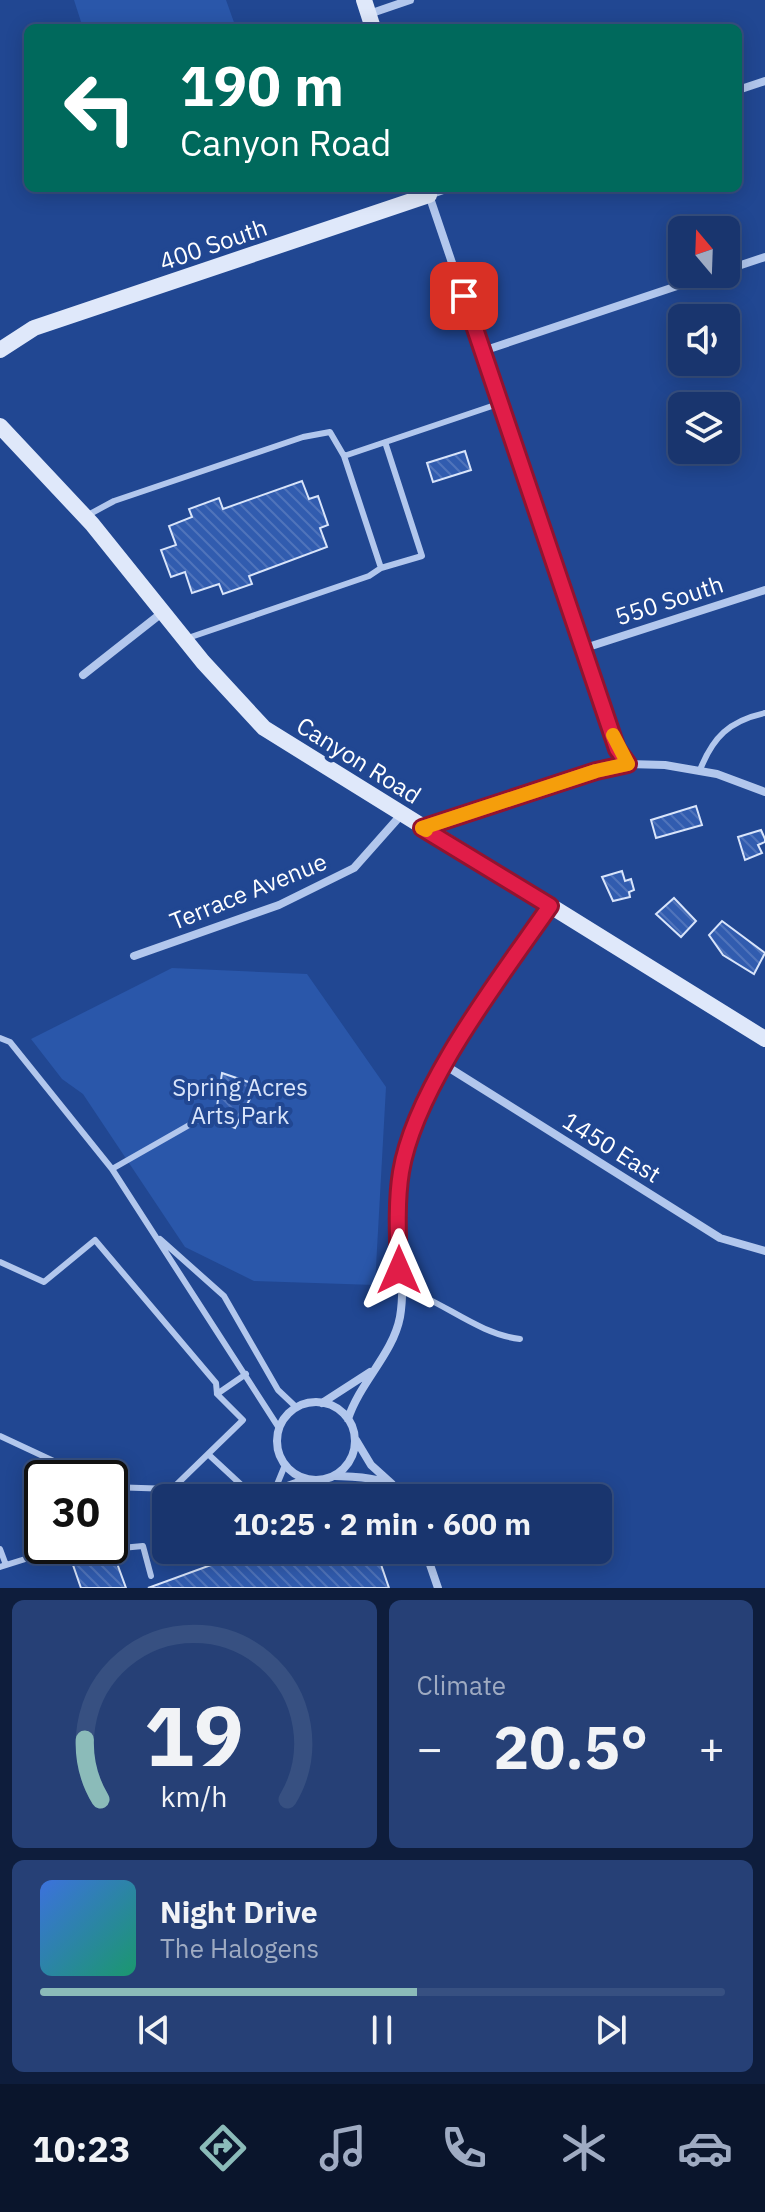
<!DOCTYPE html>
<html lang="en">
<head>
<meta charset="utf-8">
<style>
	body { margin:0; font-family:"IBM Plex Sans",sans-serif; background:#264076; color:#f1f3f6; height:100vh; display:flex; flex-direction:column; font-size:30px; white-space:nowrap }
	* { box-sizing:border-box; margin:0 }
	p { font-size:26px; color:#9fabc2 }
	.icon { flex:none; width:44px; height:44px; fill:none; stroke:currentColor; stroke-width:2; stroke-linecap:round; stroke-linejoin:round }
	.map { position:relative; height:1588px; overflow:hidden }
	.sheet { display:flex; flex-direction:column; gap:12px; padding:12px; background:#0e1d3c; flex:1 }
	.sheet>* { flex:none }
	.guide { position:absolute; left:24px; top:24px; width:718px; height:168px; border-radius:12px; box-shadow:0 4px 20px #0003,0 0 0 2px #375081; background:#00695c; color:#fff; overflow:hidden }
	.needle { width:52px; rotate:341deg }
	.controls { position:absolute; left:668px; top:216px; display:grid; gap:16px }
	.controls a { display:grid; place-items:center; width:72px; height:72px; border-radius:12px; background:#19356e; box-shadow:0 4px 20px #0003,0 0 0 2px #375081; font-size:40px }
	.speed { position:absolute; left:24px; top:1460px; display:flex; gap:16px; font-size:40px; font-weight:700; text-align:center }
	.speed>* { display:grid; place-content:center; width:104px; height:104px; border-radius:50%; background:#19356e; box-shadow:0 4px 20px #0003,0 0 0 2px #375081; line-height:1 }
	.speed .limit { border:4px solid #111; border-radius:12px; background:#fff; color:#111 }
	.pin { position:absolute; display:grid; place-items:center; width:68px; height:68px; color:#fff; margin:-34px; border-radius:16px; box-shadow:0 4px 12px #0006 }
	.me { position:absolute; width:88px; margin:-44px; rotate:0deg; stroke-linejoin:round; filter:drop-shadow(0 0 6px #0008) }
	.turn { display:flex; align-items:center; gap:28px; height:168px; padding:0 24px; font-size:36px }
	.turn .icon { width:104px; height:104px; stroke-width:2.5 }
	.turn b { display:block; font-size:56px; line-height:68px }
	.big { font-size:60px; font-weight:700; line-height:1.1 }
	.sheet .widget { flex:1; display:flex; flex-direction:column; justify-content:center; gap:12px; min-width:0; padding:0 28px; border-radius:12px; background:#264076 }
	.sheet .dial { align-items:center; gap:0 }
	.dial svg { height:208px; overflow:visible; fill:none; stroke:#375081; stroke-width:7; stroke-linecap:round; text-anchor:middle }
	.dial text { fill:#f1f3f6; stroke:none }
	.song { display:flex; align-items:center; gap:24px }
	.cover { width:96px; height:96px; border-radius:12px; background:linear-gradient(135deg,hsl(220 70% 55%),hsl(160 70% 35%)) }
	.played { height:8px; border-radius:4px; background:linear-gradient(90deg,#8bbbb9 55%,#375081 55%) }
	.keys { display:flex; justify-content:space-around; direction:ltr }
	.heat { display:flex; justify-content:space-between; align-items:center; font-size:44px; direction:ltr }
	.sheet .tiles { flex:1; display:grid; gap:12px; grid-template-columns:1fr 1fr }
	.widget:last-child { grid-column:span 2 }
	.trip { position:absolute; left:152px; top:1484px; width:460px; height:80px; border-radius:12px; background:#19356e; box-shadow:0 4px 20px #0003,0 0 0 2px #375081; font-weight:700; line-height:80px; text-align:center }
	.menu { display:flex; height:128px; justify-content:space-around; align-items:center; background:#0a152c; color:#9fabc2 }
	.menu .icon { width:56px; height:56px }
	.menu .on { color:#8bbbb9 }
	.menu b { font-size:36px; color:#f1f3f6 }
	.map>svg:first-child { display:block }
	.park { fill:#2a57aa }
	.building { fill:url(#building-back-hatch); stroke:#d8e4fa; stroke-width:2 }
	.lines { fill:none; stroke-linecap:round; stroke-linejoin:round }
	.lane { stroke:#b2c7ed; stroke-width:6 }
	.street { stroke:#b2c7ed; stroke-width:8 }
	.secondary { stroke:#dfe8fa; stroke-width:16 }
	.route-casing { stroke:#92132f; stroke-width:20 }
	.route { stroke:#e11d48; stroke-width:14 }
	.slow { stroke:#f59e0b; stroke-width:14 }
	.labels { text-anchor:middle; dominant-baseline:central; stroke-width:8; stroke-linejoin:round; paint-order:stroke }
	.street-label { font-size:24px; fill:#fff; stroke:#214792 }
	.park-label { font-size:24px; fill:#d8e4fa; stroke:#214792 }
</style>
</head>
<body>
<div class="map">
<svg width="765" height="1588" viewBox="0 0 765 1588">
	<defs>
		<pattern id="building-back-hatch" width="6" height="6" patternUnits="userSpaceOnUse" patternTransform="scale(2)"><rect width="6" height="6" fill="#315caf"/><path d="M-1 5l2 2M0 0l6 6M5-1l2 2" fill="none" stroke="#5074bb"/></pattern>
	</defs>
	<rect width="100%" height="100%" fill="#214792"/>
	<path class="park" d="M74 0H226L236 28H83Z
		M172 968 307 974 386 1087 375 1285 254 1281 185 1247 83 1094 62 1079 31 1039Z"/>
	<path class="building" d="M465 451 471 470 433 482 427 463Z
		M302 481 309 499 318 496 328 525 320 528 327 547 249 576 252 584 223 594 219 584 192 593 185 572 171 577 161 550 176 545 169 526 192 517 189 509 219 498 223 509Z
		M696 806 702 825 656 838 651 820Z
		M761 830 765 839V842L758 845 762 853 745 860 738 837Z
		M622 871 625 881 631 879 634 890 629 892 630 897 613 901 602 877Z
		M674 898 696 921 681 937 656 914Z
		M722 921 765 953 754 974 723 955 709 935Z
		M222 1073 257 1085 235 1128 215 1120Z
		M252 1550H376L389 1588H148Z
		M114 1555 126 1588H81L73 1565Z"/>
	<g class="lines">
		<path class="lane" d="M88 515 114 501 303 437 330 432 344 456
			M381 568 422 556 385 442
			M188 638 369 576 381 568 344 456 501 403
			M700 770C713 737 729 721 765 713
			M0 1038 10 1042 112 1169 279 1428
			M112 1169 205 1116
			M160 1239 224 1296 278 1390 296 1407
			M0 1262 44 1282 95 1240 216 1383 217 1394 243 1420 172 1489 110 1487
			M400 1287C442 1300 477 1334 520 1339
			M217 1394 246 1374
			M0 1436 90 1478
			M208 1454 249 1492 270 1491 304 1479
			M276 1487 285 1465
			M0 1549 6 1565
			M0 1567 35 1556 143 1546 151 1576"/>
		<path class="street" d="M369 14 410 0
			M738 90 765 81
			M449 188 429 195 617 749 628 764
			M726 270 765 257
			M483 351 713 274
			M585 648 765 590
			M83 675 163 612
			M424 827 596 771 628 764 665 765 717 774 765 792
			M134 956 279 905 354 868 401 815
			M443 1064 720 1238 765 1251
			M277 1441a39 39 0 1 1 78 0a39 39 0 1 1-78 0Z
			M322 1403 370 1372
			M348 1419C360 1382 393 1354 400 1317 408 1269 391 1218 401 1170 422 1072 494 987 550 906
			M356 1440 371 1465 392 1484
			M335 1476C357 1477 391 1476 403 1498
			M425 1550 438 1588"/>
		<path class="secondary" d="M364 0 373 28
			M0 350 34 328 429 195 427 188
			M0 426 92 524 203 662 264 728 765 1039"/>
	</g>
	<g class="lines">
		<defs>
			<path id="route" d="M399 1270C398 1239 396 1203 401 1172 415 1087 500 978 550 906L422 828 596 771 628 764 617 749 464 296"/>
		</defs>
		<use href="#route" class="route-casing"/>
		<use href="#route" class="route"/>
		<path class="slow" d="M426 830 422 828 596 771 628 764 613 735"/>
	</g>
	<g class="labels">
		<g class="street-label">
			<text transform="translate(213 244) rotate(-19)">400 South</text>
			<text transform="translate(669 600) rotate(-18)">550 South</text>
			<text transform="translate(359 760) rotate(32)">Canyon Road</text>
			<text transform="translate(248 891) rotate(-22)">Terrace Avenue</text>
			<text transform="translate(612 1147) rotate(32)">1450 East</text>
		</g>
		<g class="park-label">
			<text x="240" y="1087">Spring Acres<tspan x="240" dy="28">Arts Park</tspan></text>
		</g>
	</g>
</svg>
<div class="controls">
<a><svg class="needle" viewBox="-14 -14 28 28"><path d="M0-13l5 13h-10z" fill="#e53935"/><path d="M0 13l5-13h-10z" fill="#9fabc2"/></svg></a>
<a><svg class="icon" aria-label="sound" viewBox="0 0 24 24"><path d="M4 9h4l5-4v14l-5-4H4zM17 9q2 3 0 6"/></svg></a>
<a><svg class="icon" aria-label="layers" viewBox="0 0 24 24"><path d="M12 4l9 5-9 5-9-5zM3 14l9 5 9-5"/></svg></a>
</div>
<div class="speed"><div class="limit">30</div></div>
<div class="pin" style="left:464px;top:296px;background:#d93025"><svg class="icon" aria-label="arrive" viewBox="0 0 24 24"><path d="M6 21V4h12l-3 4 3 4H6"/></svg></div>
<svg class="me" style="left:399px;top:1270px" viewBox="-20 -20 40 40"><path d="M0-17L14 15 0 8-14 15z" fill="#e11d48" stroke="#fff" stroke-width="4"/></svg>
<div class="trip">10:25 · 2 min · 600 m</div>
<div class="guide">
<div class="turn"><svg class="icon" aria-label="left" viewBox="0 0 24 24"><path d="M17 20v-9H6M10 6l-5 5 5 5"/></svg><div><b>190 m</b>Canyon Road</div></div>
</div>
</div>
<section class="sheet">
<div class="tiles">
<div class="widget dial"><svg viewBox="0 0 100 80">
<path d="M14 69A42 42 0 1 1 86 69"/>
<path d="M14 69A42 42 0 0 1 8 46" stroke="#8bbbb9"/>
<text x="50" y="56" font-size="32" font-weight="700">19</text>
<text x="50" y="72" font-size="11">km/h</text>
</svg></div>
<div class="widget"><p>Climate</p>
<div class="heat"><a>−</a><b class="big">20.5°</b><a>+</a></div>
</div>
<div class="widget">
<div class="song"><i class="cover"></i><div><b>Night Drive</b><p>The Halogens</p></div></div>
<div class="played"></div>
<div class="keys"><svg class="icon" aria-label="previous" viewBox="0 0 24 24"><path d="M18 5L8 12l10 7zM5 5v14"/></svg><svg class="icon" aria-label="pause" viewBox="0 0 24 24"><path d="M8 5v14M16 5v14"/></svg><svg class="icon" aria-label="next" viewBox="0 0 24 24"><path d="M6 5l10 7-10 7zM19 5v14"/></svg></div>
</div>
</div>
</section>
<nav class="menu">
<b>10:23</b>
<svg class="icon on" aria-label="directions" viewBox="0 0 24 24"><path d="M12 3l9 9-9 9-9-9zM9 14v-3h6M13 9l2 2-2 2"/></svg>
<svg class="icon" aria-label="music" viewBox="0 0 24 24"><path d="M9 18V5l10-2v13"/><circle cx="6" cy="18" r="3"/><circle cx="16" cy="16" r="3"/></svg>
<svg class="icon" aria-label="phone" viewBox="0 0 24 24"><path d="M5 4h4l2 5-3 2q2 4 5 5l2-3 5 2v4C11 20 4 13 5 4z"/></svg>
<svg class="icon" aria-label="climate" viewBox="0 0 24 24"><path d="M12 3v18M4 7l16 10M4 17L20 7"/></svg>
<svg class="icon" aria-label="car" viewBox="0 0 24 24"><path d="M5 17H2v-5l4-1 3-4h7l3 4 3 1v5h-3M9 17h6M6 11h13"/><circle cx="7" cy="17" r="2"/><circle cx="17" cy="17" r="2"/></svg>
</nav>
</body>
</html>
